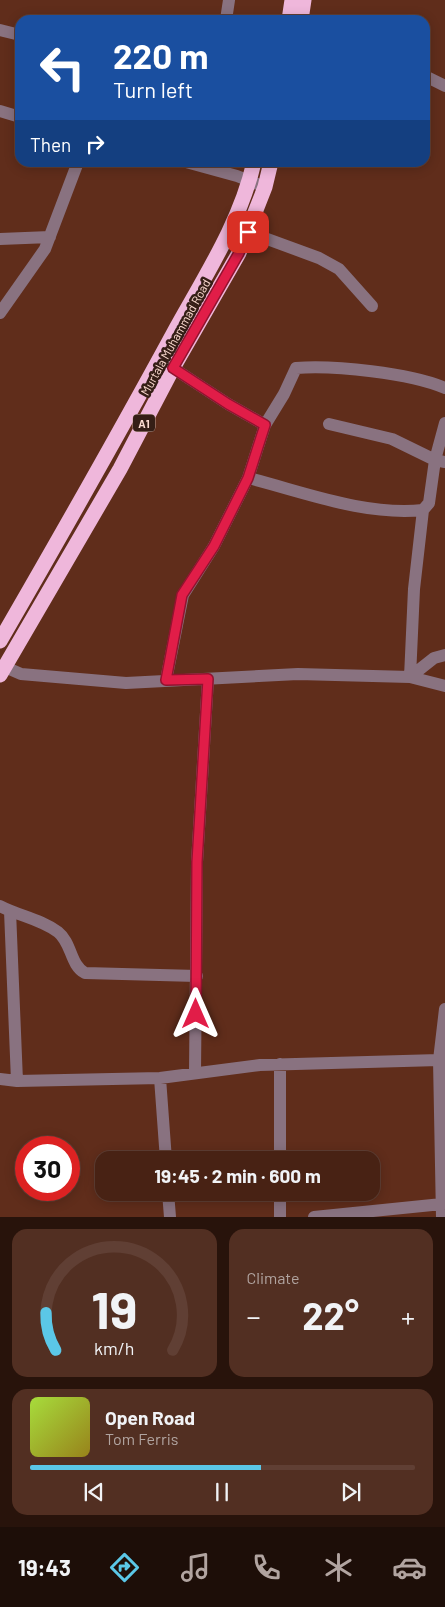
<!DOCTYPE html>
<html lang="en">
<head>
<meta charset="utf-8">
<style>
	body { margin:0; font-family:Barlow,sans-serif; background:#522f22; color:#f1f3f6; height:100vh; display:flex; flex-direction:column; font-size:19px; white-space:nowrap }
	* { box-sizing:border-box; margin:0 }
	p { font-size:16px; color:#b1a4a0 }
	.icon { flex:none; width:28px; height:28px; fill:none; stroke:currentColor; stroke-width:2; stroke-linecap:round; stroke-linejoin:round }
	.map { position:relative; height:1217px; overflow:hidden }
	.side { display:flex; flex-direction:column; gap:12px; padding:12px; background:#28130b; flex:1 }
	.side>* { flex:none }
	.top-card { position:absolute; left:15px; top:15px; width:415px; height:152px; border-radius:15px; box-shadow:0 2px 12px #0003,0 0 0 1px #603f34; background:#1a4fa0; color:#fff; overflow:hidden }
	.speed { position:absolute; left:15px; top:1136px; display:flex; gap:10px; font-size:25px; font-weight:700; text-align:center }
	.speed>* { display:grid; place-content:center; width:65px; height:65px; border-radius:50%; background:#482214; box-shadow:0 2px 12px #0003,0 0 0 1px #603f34; line-height:1 }
	.speed .limit { border:8px solid #d22; background:#fff; color:#111 }
	.pin { position:absolute; display:grid; place-items:center; width:42px; height:42px; color:#fff; margin:-21px; border-radius:10px; box-shadow:0 2px 8px #0006 }
	.me { position:absolute; width:55px; margin:-28px; rotate:0deg; stroke-linejoin:round; filter:drop-shadow(0 0 4px #0008) }
	.turn { display:flex; align-items:center; gap:18px; height:105px; padding:0 15px; font-size:22px }
	.turn .icon { width:65px; height:65px; stroke-width:2.5 }
	.turn b { display:block; font-size:35px; line-height:42px }
	.then { display:flex; align-items:center; height:48px; padding:0 15px; background:#0003; gap:10px; font-size:19px }
	.big { font-size:38px; font-weight:700; line-height:1.1 }
	.side .widget { flex:1; display:flex; flex-direction:column; justify-content:center; gap:8px; min-width:0; padding:0 18px; border-radius:15px; background:#522f22 }
	.side .dial { align-items:center; gap:0 }
	.dial svg { height:130px; overflow:visible; fill:none; stroke:#603f34; stroke-width:7; stroke-linecap:round; text-anchor:middle }
	.dial text { fill:#f1f3f6; stroke:none }
	.song { display:flex; align-items:center; gap:15px }
	.cover { width:60px; height:60px; border-radius:8px; background:linear-gradient(135deg,hsl(80 70% 55%),hsl(50 70% 35%)) }
	.played { height:5px; border-radius:2px; background:linear-gradient(90deg,#5bc7e7 60%,#603f34 60%) }
	.keys { display:flex; justify-content:space-around; direction:ltr }
	.heat { display:flex; justify-content:space-between; align-items:center; font-size:28px; direction:ltr }
	.side .tiles { flex:1; display:grid; gap:12px; grid-template-columns:1fr 1fr }
	.widget:last-child { grid-column:span 2 }
	.trip { position:absolute; left:95px; top:1151px; width:285px; height:50px; border-radius:15px; background:#482214; box-shadow:0 2px 12px #0003,0 0 0 1px #603f34; font-weight:700; line-height:50px; text-align:center }
	.menu { display:flex; height:80px; justify-content:space-around; align-items:center; background:#1d0e08; color:#b1a4a0 }
	.menu .icon { width:35px; height:35px }
	.menu .on { color:#5bc7e7 }
	.menu b { font-size:22px; color:#f1f3f6 }
	.map>svg:first-child { display:block }
	.lines { fill:none; stroke-linecap:round; stroke-linejoin:round }
	.minor { stroke:#897280; stroke-width:12 }
	.highway { stroke:#efb7db; stroke-width:15 }
	.route-casing { stroke:#92132f; stroke-width:12 }
	.route { stroke:#e11d48; stroke-width:9 }
	.labels { text-anchor:middle; dominant-baseline:central; stroke-width:5; stroke-linejoin:round; paint-order:stroke }
	.shield { fill:#351e16; stroke:#c2a49a; stroke-width:1 }
	.shield-label { font-size:11px; font-weight:bold; fill:#feddd2 }
	.street-label { font-size:12px; fill:#feddd2; stroke:#351e16 }
</style>
</head>
<body>
<div class="map">
<svg width="445" height="1217" viewBox="0 0 445 1217">
	<rect width="100%" height="100%" fill="#602d1b"/>
	<g class="lines">
		<path class="minor" d="M226 20 229 0
			M0 30 20 35
			M425 76 445 86
			M0 111 20 117
			M186 162 237 176 265 187
			M248 232 319 258 339 269 372 306
			M0 239 50 237
			M0 313 45 249 78 162
			M173 368 228 404 265 425
			M329 424 392 439 435 460 445 462
			M248 478C304 492 364 516 423 510
			M5 667 21 674 126 683 298 674 410 677 445 686
			M410 677 414 589 423 510 429 503 435 460 445 423
			M410 677 434 658 445 655
			M166 680 183 595 214 546 248 478 265 425 284 394 296 368C334 365 410 373 445 388
			M0 906C19 916 41 919 58 932 72 943 70 965 85 973L197 976
			M10 911 17 1081
			M280 1064V1160
			M195 1073 197 862 208 679
			M160 1078 166 1160
			M0 1079 17 1081 160 1078 260 1065 439 1060
			M168 1192 170 1217
			M280 1192V1217
			M314 1217 442 1204
			M442 1217 439 1060 445 1009"/>
		<path class="highway" d="M289 20 292 0
			M301 20 304 0
			M0 641C59 539 117 437 173 334 203 279 240 224 254 162
			M0 675 120 469 173 368 239 253 265 187 271 162"/>
	</g>
	<g class="lines">
		<defs>
			<path id="route" d="M196 1014 197 862 208 679 166 680 182 595 214 546 248 478 265 425 228 404 173 368 239 253 248 232"/>
		</defs>
		<use href="#route" class="route-casing"/>
		<use href="#route" class="route"/>
	</g>
	<g class="labels">
		<rect class="shield" x="133" y="414.5" width="22" height="17" rx="4"/>
		<g class="shield-label">
			<text x="144" y="423">A1</text>
		</g>
		<g class="street-label">
			<text transform="translate(175 337) rotate(-61)">Murtala Muhammad Road</text>
		</g>
	</g>
</svg>
<div class="speed"><div class="limit">30</div></div>
<div class="pin" style="left:248px;top:232px;background:#d93025"><svg class="icon" aria-label="arrive" viewBox="0 0 24 24"><path d="M6 21V4h12l-3 4 3 4H6"/></svg></div>
<svg class="me" style="left:196px;top:1014px" viewBox="-20 -20 40 40"><path d="M0-17L14 15 0 8-14 15z" fill="#e11d48" stroke="#fff" stroke-width="4"/></svg>
<div class="trip">19:45 · 2 min · 600 m</div>
<div class="top-card">
<div class="turn"><svg class="icon" aria-label="left" viewBox="0 0 24 24"><path d="M17 20v-9H6M10 6l-5 5 5 5"/></svg><div><b>220 m</b>Turn left</div></div>
<div class="then">Then<svg class="icon" aria-label="right" viewBox="0 0 24 24"><path d="M7 20v-9h11M14 6l5 5-5 5"/></svg></div>
</div>
</div>
<section class="side">
<div class="tiles">
<div class="widget dial"><svg viewBox="0 0 100 80">
<path d="M14 69A42 42 0 1 1 86 69"/>
<path d="M14 69A42 42 0 0 1 8 46" stroke="#5bc7e7"/>
<text x="50" y="56" font-size="32" font-weight="700">19</text>
<text x="50" y="72" font-size="11">km/h</text>
</svg></div>
<div class="widget"><p>Climate</p>
<div class="heat"><a>−</a><b class="big">22°</b><a>+</a></div>
</div>
<div class="widget">
<div class="song"><i class="cover"></i><div><b>Open Road</b><p>Tom Ferris</p></div></div>
<div class="played"></div>
<div class="keys"><svg class="icon" aria-label="previous" viewBox="0 0 24 24"><path d="M18 5L8 12l10 7zM5 5v14"/></svg><svg class="icon" aria-label="pause" viewBox="0 0 24 24"><path d="M8 5v14M16 5v14"/></svg><svg class="icon" aria-label="next" viewBox="0 0 24 24"><path d="M6 5l10 7-10 7zM19 5v14"/></svg></div>
</div>
</div>
</section>
<nav class="menu">
<b>19:43</b>
<svg class="icon on" aria-label="directions" viewBox="0 0 24 24"><path d="M12 3l9 9-9 9-9-9zM9 14v-3h6M13 9l2 2-2 2"/></svg>
<svg class="icon" aria-label="music" viewBox="0 0 24 24"><path d="M9 18V5l10-2v13"/><circle cx="6" cy="18" r="3"/><circle cx="16" cy="16" r="3"/></svg>
<svg class="icon" aria-label="phone" viewBox="0 0 24 24"><path d="M5 4h4l2 5-3 2q2 4 5 5l2-3 5 2v4C11 20 4 13 5 4z"/></svg>
<svg class="icon" aria-label="climate" viewBox="0 0 24 24"><path d="M12 3v18M4 7l16 10M4 17L20 7"/></svg>
<svg class="icon" aria-label="car" viewBox="0 0 24 24"><path d="M5 17H2v-5l4-1 3-4h7l3 4 3 1v5h-3M9 17h6M6 11h13"/><circle cx="7" cy="17" r="2"/><circle cx="17" cy="17" r="2"/></svg>
</nav>
</body>
</html>
